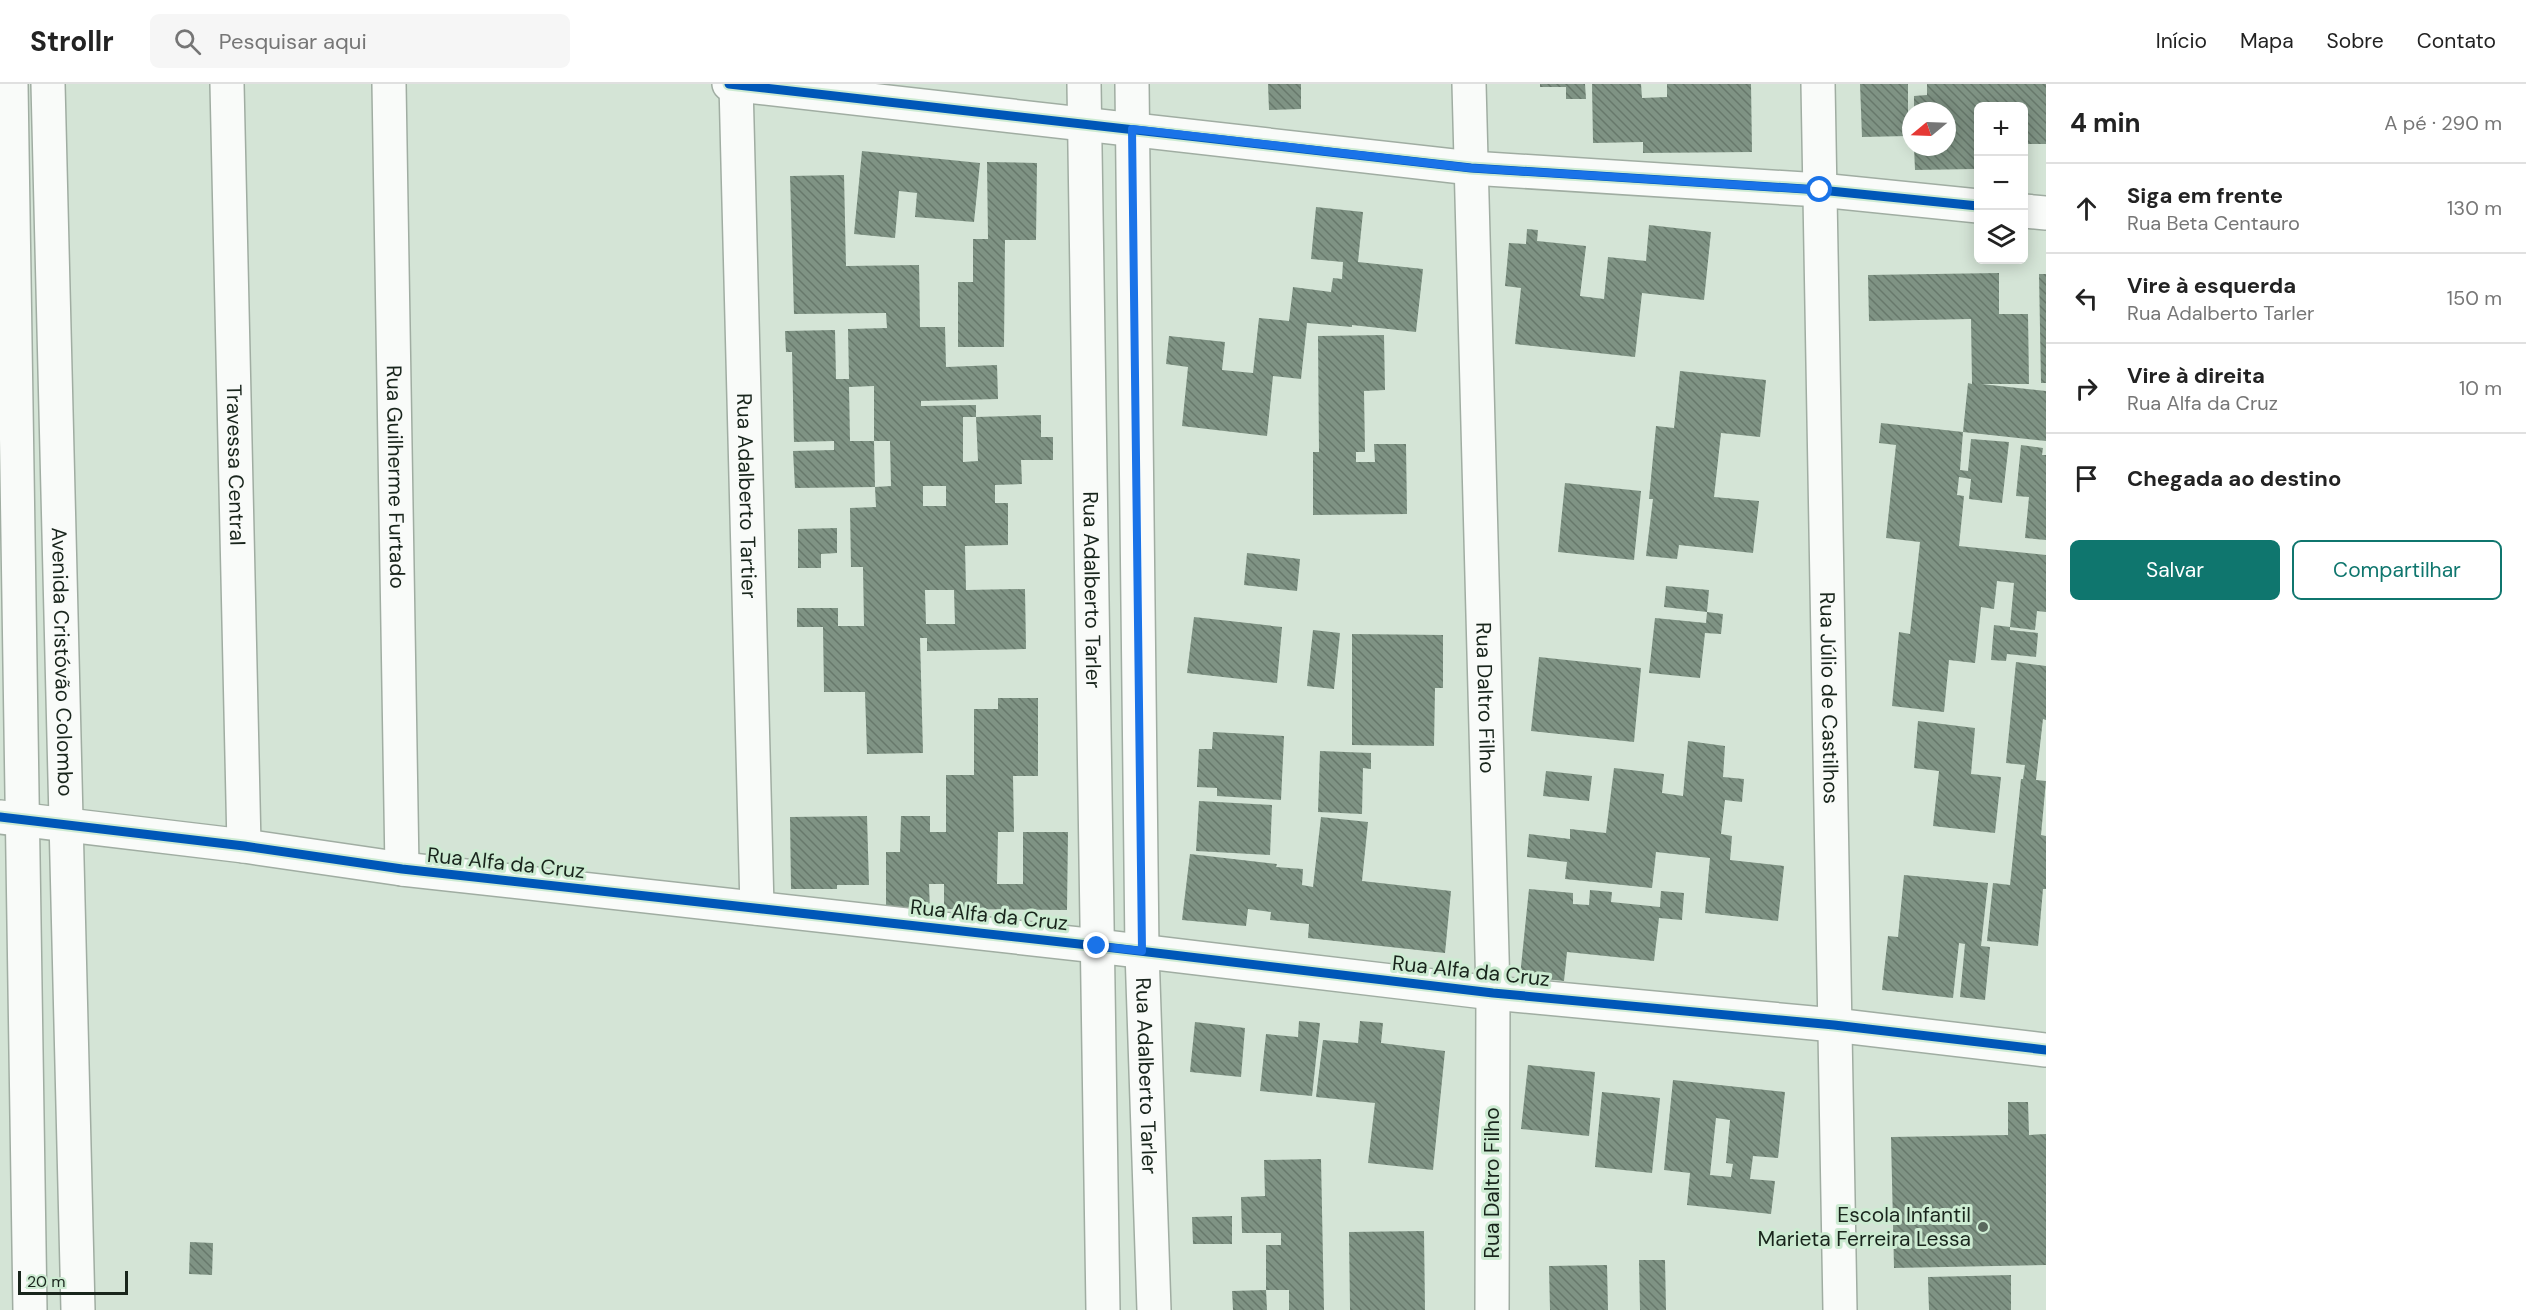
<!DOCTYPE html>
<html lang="pt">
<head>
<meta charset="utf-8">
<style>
	body { margin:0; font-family:"DM Sans",sans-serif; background:#f6f6f6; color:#222 }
	.controls { position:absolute; right:18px; top:18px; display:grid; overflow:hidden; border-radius:9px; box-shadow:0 3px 15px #0003 }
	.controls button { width:54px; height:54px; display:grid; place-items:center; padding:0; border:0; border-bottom:2px solid #e0e0e0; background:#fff; color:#222; font:30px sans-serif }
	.compass { position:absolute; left:1902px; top:18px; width:54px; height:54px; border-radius:50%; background:#fff; box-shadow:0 3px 15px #0003; rotate:251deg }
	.scale { position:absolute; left:18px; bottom:15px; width:110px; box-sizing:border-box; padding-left:6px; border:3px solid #19251c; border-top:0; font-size:16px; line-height:21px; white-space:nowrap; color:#19251c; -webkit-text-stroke:4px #cdebd2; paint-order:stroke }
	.stop { position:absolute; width:18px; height:18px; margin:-14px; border:4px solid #1a73e8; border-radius:50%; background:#fff }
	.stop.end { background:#1a73e8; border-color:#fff; box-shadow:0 2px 6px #0008 }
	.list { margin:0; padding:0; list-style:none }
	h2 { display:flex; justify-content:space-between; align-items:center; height:78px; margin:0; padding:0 24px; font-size:26px }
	h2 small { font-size:20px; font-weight:400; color:#767676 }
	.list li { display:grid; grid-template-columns:39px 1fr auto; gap:18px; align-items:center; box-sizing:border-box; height:90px; padding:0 24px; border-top:2px solid #e0e0e0 }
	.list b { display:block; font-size:22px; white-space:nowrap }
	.list p { margin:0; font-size:20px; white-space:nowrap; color:#767676 }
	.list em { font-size:20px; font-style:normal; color:#767676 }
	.actions { display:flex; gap:12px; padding:18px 24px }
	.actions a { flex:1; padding:14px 0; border:2px solid #0f766e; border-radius:9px; text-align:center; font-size:21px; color:#0f766e }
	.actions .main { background:#0f766e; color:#fff }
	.icon { flex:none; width:33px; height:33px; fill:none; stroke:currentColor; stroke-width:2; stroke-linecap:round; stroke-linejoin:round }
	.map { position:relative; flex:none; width:2046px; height:1226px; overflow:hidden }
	header { display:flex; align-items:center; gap:36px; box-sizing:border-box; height:84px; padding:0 30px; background:#fff; border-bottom:2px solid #e0e0e0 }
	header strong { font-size:28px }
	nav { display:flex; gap:33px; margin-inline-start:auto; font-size:21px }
	.search { width:420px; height:54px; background:#f6f6f6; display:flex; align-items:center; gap:15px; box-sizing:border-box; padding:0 21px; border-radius:9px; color:#767676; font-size:22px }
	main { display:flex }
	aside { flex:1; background:#fff }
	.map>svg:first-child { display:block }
	.building { fill:url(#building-back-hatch); fill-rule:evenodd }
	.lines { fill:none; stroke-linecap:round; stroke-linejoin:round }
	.street-casing { stroke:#a0ada2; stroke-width:36 }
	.secondary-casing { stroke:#a0ada2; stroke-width:36 }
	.street { stroke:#f9fbf9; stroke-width:33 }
	.secondary { stroke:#f9fbf9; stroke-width:33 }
	.cycleway-casing { stroke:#cdebd2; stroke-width:13 }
	.cycleway { stroke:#0057b8; stroke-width:9 }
	.route { stroke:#1a73e8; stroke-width:8 }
	.poi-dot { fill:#5a685d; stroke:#cdebd2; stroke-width:2 }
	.labels { text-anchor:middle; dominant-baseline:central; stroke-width:6; stroke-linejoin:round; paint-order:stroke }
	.street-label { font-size:21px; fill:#19251c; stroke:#cdebd2 }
	.poi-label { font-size:21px; fill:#19251c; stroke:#cdebd2; text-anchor:end }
</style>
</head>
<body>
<header>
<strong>Strollr</strong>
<div class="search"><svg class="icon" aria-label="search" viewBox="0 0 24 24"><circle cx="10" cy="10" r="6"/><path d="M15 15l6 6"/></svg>Pesquisar aqui</div>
<nav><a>Início</a><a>Mapa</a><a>Sobre</a><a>Contato</a></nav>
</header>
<main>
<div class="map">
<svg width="2046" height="1226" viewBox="0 0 2046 1226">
	<defs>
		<pattern id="building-back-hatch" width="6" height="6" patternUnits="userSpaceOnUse" patternTransform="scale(1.5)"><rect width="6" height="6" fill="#7f9384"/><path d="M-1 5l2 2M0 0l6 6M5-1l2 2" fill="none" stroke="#67786b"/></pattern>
	</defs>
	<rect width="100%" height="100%" fill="#d4e4d6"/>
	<g class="building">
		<path d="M1268 0H1301V25L1269 26Z"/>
		<path d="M1540 0H1585L1586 15H1566V3H1540Z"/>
		<path d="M1592 0H1641L1642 14 1667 13V0H1751L1752 68 1643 69V58L1593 59Z"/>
		<path d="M1860 0H1908V52L1862 53Z"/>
		<path d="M1927 0H2046V60H2024V22H1978V46H1974L1975 85 1915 86 1914 63H1947V27H1914V12L1927 11Z"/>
		<path d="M862 67 980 79 974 138 915 133 917 109 899 107 895 154 854 150Z"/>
		<path d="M987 78 1037 79 1036 156H1005L1004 263H958V198H973V155H988Z"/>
		<path d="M844 91 846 182 919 181 920 243H945L946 283 997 281 998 315 921 317V322L976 321V333H963V378L978 377 976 333 1041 331V353H1053V376H1021L1022 400 995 401V419H1008V461L965 462 966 506 1025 505 1026 565 927 567V554H920L923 669 867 670 865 608H824L823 543H797V524H838V542H864L863 483H851L850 424 876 423 875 403 891 402 890 357H874L875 403 795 404 793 367 834 366V357L794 358 792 268H786L785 247 835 246 836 295H849L848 245 887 244 886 229 794 230 790 92ZM874 302V357H850L849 303ZM923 402H946V422H923ZM925 506H954L955 540H926Z"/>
		<path d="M1316 123 1363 128 1358 178 1423 185 1416 248 1352 241V243L1307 239 1301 295 1273 292 1267 352 1182 342 1188 283 1166 280 1169 252 1225 258 1222 286 1253 289 1259 234 1289 237 1293 203 1331 208 1333 194 1342 195 1343 178 1311 175Z"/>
		<path d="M1649 141 1711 148 1704 216 1642 209 1635 273 1515 260 1521 204 1505 202 1509 159 1526 160 1527 145 1538 146 1537 157 1586 162 1580 212 1604 215 1608 173 1646 177Z"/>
		<path d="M1999 189V230H2028L2029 300H1981L2046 307V357L1963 348 1968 299 1972 300 1971 235 1869 237 1868 191Z"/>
		<path d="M2039 190H2046V299H2041Z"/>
		<path d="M1384 251 1385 306 1364 307 1365 368H1356V378H1375L1374 360H1406L1407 430 1313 431V368H1319L1318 252Z"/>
		<path d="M1680 287 1766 296 1760 353 1721 349 1714 413 1759 417 1753 469 1679 461 1677 475 1646 472 1653 415H1649L1656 342 1674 344Z"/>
		<path d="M1881 339 1963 348 1960 386 1968 387 1971 355 2009 358 2002 419 1969 415 1971 395 1959 393 1957 411 1964 412 1959 462 2046 471V528L2037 527 2035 546 2010 543 2014 499 1997 497 1994 525 1981 523 1975 579 1949 576 1944 628 1892 622 1899 548 1910 550 1920 458 1886 454 1896 361 1879 359Z"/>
		<path d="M2021 361 2043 364 2042 371H2046V456L2025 454 2029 413 2016 412Z"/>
		<path d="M1565 399 1641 407 1634 476 1558 468Z"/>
		<path d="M837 444V469L821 470V484H798V445Z"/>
		<path d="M1247 469 1300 475 1297 507 1244 501Z"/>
		<path d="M1666 502 1709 506 1707 528 1664 523Z"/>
		<path d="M1707 528 1723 530 1721 550 1705 549 1700 594 1649 589 1655 534 1706 539Z"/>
		<path d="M1194 533 1282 543 1277 599 1187 589Z"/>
		<path d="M1994 541 2010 543V546L2038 549 2036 573 2007 570 2006 577 1991 576Z"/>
		<path d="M1313 546 1340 549 1334 605 1307 602Z"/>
		<path d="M1352 550 1443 551V604H1435L1434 662 1352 661Z"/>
		<path d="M1539 573 1641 584 1634 658 1531 647Z"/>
		<path d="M2016 578 2046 582V636L2043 635 2036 696 2046 697 2041 751 2046 752V805H2043L2038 862 1987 857 1993 799 2010 801 2021 695H2023L2025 681 2006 679Z"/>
		<path d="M998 614H1038V692H1013L1014 748H998L997 800H1023V748H1068L1067 826 944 825V800H929L930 827H886V768H900L901 732H930V748H946V691H974V625H998Z"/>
		<path d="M1918 637 1975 644 1971 690 2001 693 1995 749 1933 742 1939 687 1914 684Z"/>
		<path d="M1213 648 1284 652 1281 716 1217 712V704L1197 703 1199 665H1212Z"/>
		<path d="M1688 657 1725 662 1723 693 1744 695 1742 718 1725 716 1721 750 1732 752 1730 776 1784 782 1778 837 1705 829 1710 774 1656 768 1652 804 1565 795 1567 778 1527 773 1529 750 1570 755V745L1606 749 1614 684 1664 690 1662 709 1683 712Z"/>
		<path d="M1320 667 1371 669V685L1363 684 1362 730 1318 728Z"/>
		<path d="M1546 687 1592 692 1589 717 1543 712Z"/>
		<path d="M1199 717 1272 721 1270 771 1196 767Z"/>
		<path d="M867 732 869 801H837V805H791L790 733Z"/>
		<path d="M1321 733 1368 738 1362 797 1451 807 1445 869 1308 854 1309 840 1270 836 1271 828 1248 825 1246 842 1182 836 1190 770 1277 780 1276 783 1303 785 1302 801 1313 803Z"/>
		<path d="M1904 791 1988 799 1981 862 1990 863 1985 916 1960 913 1965 860 1959 859 1953 914 1882 906 1888 852 1898 853Z"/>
		<path d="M1529 805 1573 809V820L1589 821 1590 806 1612 808 1611 818 1660 823 1661 807 1684 809 1682 836 1659 834 1654 877 1567 868 1564 897 1520 892Z"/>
		<path d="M1299 937 1320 939 1312 1012 1260 1007 1266 950 1298 953Z"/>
		<path d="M1360 937 1383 939 1381 959 1445 967 1433 1086 1368 1079 1375 1019 1316 1013 1323 956 1358 959Z"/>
		<path d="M1195 938 1245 944 1241 993 1190 988Z"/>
		<path d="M1528 981 1595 988 1589 1052 1521 1045Z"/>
		<path d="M1673 996 1785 1008 1778 1074 1753 1072 1750 1095 1775 1097 1771 1130 1687 1121 1690 1089 1664 1086ZM1716 1034 1730 1036 1726 1079 1733 1080 1731 1093 1710 1091Z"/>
		<path d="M1602 1008 1660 1014 1652 1089 1595 1083Z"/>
		<path d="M2008 1018H2028L2029 1051 2046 1050V1181L1894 1184 1891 1053 2008 1051Z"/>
		<path d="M1321 1075 1324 1226H1289V1206H1266V1161H1281V1149H1242L1241 1113 1265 1112 1264 1076Z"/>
		<path d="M1232 1132V1160H1193L1192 1133Z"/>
		<path d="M1424 1147 1425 1226H1350L1349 1148Z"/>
		<path d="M190 1158 213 1159 212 1191 189 1190Z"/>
		<path d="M1639 1176H1665L1666 1226H1640Z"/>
		<path d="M1607 1181 1608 1226H1550L1549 1182Z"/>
		<path d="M2011 1191V1226H1929L1928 1193Z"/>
		<path d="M1266 1206 1267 1226H1233L1232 1207Z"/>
	</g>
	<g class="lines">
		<defs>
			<g id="street">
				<path id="s1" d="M227 0 244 762"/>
				<path id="s2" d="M389 0 402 785"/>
				<path d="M729 0 1471 84 1820 106"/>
				<path id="s3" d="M736 0 757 824"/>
				<path id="s4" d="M1084 0 1103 1226"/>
				<path id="s5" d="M1132 0 1142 867 1154 1226"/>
				<path id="s6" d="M1469 0 1493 909 1492 1226"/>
				<path d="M0 733 244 762 402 785 1097 862 1493 909 1834 941 2046 966"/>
			</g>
			<g id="secondary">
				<path d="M11 0 30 1226"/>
				<path id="s7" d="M48 0 78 1226"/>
				<path id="s8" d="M1818 0 1840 1226"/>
				<path d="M1820 106 1978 122"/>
				<path d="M2024 127 2046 129"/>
			</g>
		</defs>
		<use href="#street" class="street-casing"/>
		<use href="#secondary" class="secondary-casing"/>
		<use href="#street" class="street"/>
		<use href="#secondary" class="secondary"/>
		<defs>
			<g id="cycleway">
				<path d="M729 0 1471 84 1820 106 1978 122"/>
				<path d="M0 733 244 762 402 785 1097 862 1493 909 1834 941 2046 966"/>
			</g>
		</defs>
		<use href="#cycleway" class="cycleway-casing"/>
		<use href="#cycleway" class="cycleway"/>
	</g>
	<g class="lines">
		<path class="route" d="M1097 862 1142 867 1132 45 1471 84 1820 106"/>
	</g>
	<circle class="poi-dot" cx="1983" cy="1143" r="6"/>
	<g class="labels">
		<g class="street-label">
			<text stroke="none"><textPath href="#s1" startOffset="381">Travessa Central</textPath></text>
			<text stroke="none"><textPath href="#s2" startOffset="393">Rua Guilherme Furtado</textPath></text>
			<text stroke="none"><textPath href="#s3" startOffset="412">Rua Adalberto Tartier</textPath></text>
			<text stroke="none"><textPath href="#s4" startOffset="506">Rua Adalberto Tarler</textPath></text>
			<text stroke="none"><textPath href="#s7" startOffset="578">Avenida Cristóvão Colombo</textPath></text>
			<text stroke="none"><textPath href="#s6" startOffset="614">Rua Daltro Filho</textPath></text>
			<text stroke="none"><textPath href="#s8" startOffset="614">Rua Júlio de Castilhos</textPath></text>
			<text transform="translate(506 779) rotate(6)">Rua Alfa da Cruz</text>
			<text transform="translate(989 831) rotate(6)">Rua Alfa da Cruz</text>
			<text transform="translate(1471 887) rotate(6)">Rua Alfa da Cruz</text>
			<text stroke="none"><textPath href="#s5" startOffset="992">Rua Adalberto Tarler</textPath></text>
			<text transform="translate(1492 1099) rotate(-90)">Rua Daltro Filho</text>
		</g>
		<g class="poi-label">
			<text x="1971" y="1131">Escola Infantil<tspan x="1971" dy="24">Marieta Ferreira Lessa</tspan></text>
		</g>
	</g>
</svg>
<div class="controls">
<button>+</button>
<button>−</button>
<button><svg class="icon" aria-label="layers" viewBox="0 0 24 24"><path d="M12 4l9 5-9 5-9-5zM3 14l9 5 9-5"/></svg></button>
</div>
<svg class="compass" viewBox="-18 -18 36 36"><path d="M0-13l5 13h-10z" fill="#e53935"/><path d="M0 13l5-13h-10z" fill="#767676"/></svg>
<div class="scale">20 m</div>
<div class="stop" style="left:1820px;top:106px"></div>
<div class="stop end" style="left:1097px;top:862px"></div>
</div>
<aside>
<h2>4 min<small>A pé · 290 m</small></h2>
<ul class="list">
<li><svg class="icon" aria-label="ahead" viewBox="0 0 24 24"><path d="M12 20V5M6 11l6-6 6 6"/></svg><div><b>Siga em frente</b><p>Rua Beta Centauro</p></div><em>130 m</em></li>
<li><svg class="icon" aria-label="left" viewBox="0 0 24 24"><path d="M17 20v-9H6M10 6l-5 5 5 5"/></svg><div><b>Vire à esquerda</b><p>Rua Adalberto Tarler</p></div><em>150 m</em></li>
<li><svg class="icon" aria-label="right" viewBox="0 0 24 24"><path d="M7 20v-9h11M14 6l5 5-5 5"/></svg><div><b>Vire à direita</b><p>Rua Alfa da Cruz</p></div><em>10 m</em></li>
<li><svg class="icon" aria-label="arrive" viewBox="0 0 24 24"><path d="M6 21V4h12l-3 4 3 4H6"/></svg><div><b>Chegada ao destino</b></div></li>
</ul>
<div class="actions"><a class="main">Salvar</a><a>Compartilhar</a></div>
</aside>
</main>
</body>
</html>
